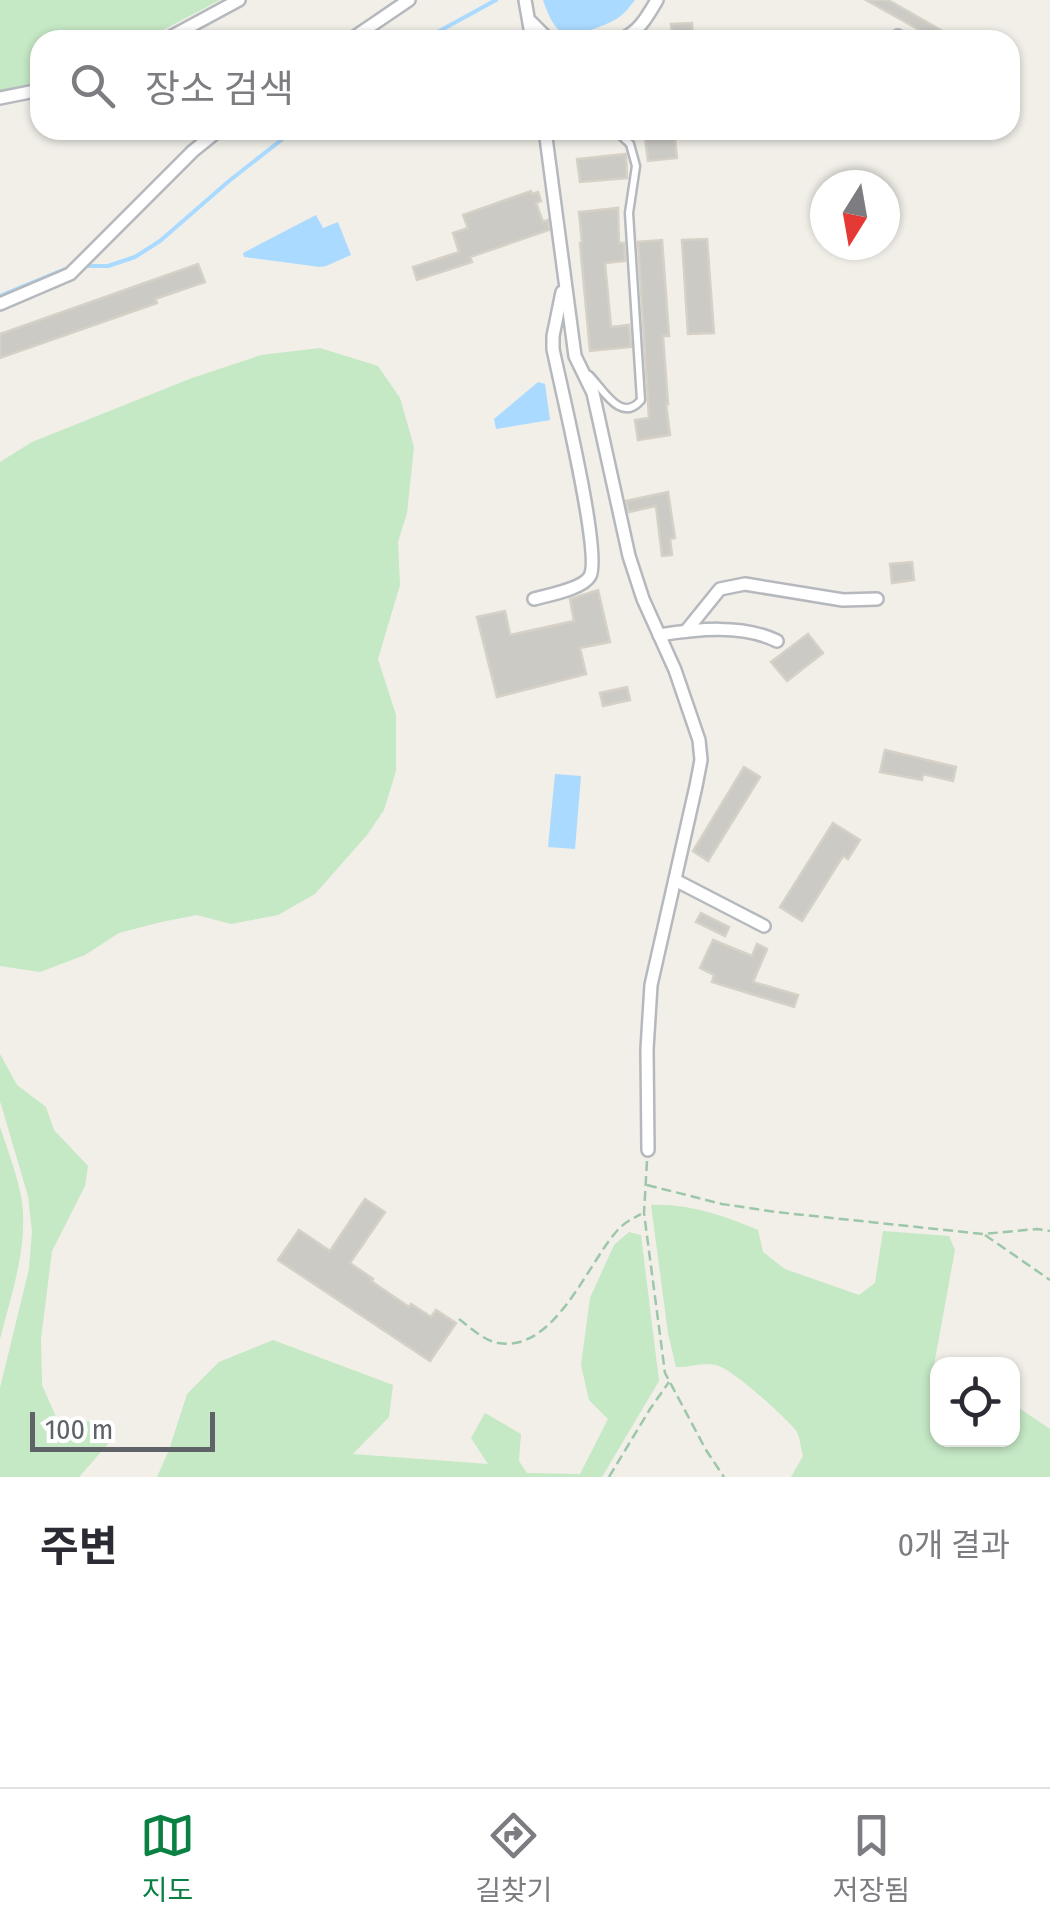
<!DOCTYPE html>
<html lang="ko">
<head>
<meta charset="utf-8">
<style>
	body { margin:0; font-family:"Fira Sans Condensed","Noto Sans KR",sans-serif; background:#f2f2f3; color:#2b2b33 }
	.controls { position:absolute; right:30px; bottom:30px; display:grid; overflow:hidden; border-radius:20px; box-shadow:0 2px 8px #0004 }
	.controls button { width:90px; height:90px; display:grid; place-items:center; padding:0; border:0; border-bottom:2px solid #e1e1e2; background:#fff; color:#2b2b33; font:50px sans-serif }
	.compass { position:absolute; left:810px; top:170px; width:90px; height:90px; border-radius:50%; background:#fff; box-shadow:0 2px 8px #0004; rotate:191deg }
	.scale { position:absolute; left:30px; bottom:25px; width:185px; box-sizing:border-box; padding-left:10px; border:5px solid #5f6368; border-top:0; font-size:28px; line-height:35px; white-space:nowrap; color:#5f6368; -webkit-text-stroke:8px #fff; paint-order:stroke }
	.list { margin:0; padding:0; list-style:none }
	h2 { display:flex; justify-content:space-between; align-items:center; height:130px; margin:0; padding:0 40px; font-size:42px }
	h2 small { font-size:32px; font-weight:400; color:#7c7c81 }
	.icon { flex:none; width:55px; height:55px; fill:none; stroke:currentColor; stroke-width:2; stroke-linecap:round; stroke-linejoin:round }
	.map { position:relative; flex:none; width:1050px; height:1477px; overflow:hidden }
	.search { position:absolute; background:#fff; box-shadow:0 2px 8px #0004; left:30px; right:30px; top:30px; height:110px; display:flex; align-items:center; gap:25px; box-sizing:border-box; padding:0 35px; border-radius:30px; color:#7c7c81; font-size:38px }
	.sheet { height:310px; background:#fff }
	nav { display:flex; justify-content:space-around; align-items:center; box-sizing:border-box; height:140px; border-top:2px solid #e1e1e2; background:#fff; font-size:28px; color:#7c7c81 }
	nav a { display:grid; justify-items:center; gap:5px }
	nav .on { color:#0b8043 }
	.map>svg:first-child { display:block }
	.green { fill:#c5e8c5 }
	.water { fill:#aadaff }
	.lines { fill:none; stroke-linecap:round; stroke-linejoin:round }
	.stream { stroke:#aadaff; stroke-width:4 }
	.building { fill:#cccac5; stroke:#d6d1c6; stroke-width:2.5 }
	.service-casing { stroke:#b5b8bc; stroke-width:11 }
	.minor-casing { stroke:#b5b8bc; stroke-width:16 }
	.path { stroke:#9cc7a9; stroke-width:2.5; stroke-dasharray:10 5; stroke-linecap:butt }
	.service { stroke:#fff; stroke-width:6 }
	.minor { stroke:#fff; stroke-width:11 }
</style>
</head>
<body>
<div class="map">
<svg width="1050" height="1477" viewBox="0 0 1050 1477">
	<rect width="100%" height="100%" fill="#f1efe8"/>
	<g class="green">
		<path d="M0 0H220L144 40H40V82L0 91Z"/>
		<path d="M320 348 378 366 400 398 414 447 407 513 398 542 400 585 378 659 396 715V771L384 810 367 835 315 894 278 915 231 924 197 915 161 922 119 933 85 955 40 972 0 966V462L32 442 192 378 261 355Z"/>
		<path d="M0 1054 17 1085 46 1107 54 1130 88 1166 85 1186 52 1251 41 1339 42 1385 57 1419 94 1422 108 1444 79 1477H0V1388L29 1269 32 1232 28 1196 0 1101Z"/>
		<path d="M0 1127C8 1151 18 1177 22 1202 28 1248 11 1295 0 1339Z"/>
		<path d="M651 1205C687 1203 725 1216 758 1230L763 1252 785 1269 859 1295 875 1283 883 1231 949 1236 955 1250 934 1365 937 1367 938 1440H1012L1013 1404 1050 1429V1477H791L803 1456C801 1449 800 1438 797 1432 789 1420 737 1374 723 1368 707 1359 692 1368 676 1367L668 1333Z"/>
		<path d="M629 1232 641 1235 659 1381 602 1477H157L169 1450 187 1394 219 1362 273 1340 393 1385 389 1417 353 1454 488 1464 471 1438 485 1413 521 1434 519 1461 527 1473 580 1474 608 1419 589 1400 581 1365 590 1298 614 1245Z"/>
	</g>
	<g class="water">
		<path d="M543 0H635C630 6 625 13 618 18 609 24 575 38 565 34 553 29 547 11 543 0Z"/>
		<path d="M316 215 323 228 338 222 351 255 326 266 320 267 244 257 243 253Z"/>
		<path d="M538 382 545 384 550 420 496 429 494 419Z"/>
		<path d="M555 774 581 776 575 849 548 847Z"/>
	</g>
	<g class="lines">
		<g class="stream">
			<path d="M423 40 496 0"/>
			<path d="M84 266H108L135 257 160 241 229 181 294 130"/>
			<path d="M0 296 70 267"/>
		</g>
	</g>
	<g class="building">
		<path d="M866 0H888L946 33 943 40H919L923 32Z"/>
		<path d="M692 23 693 39 673 40 671 24Z"/>
		<path d="M644 130H674L677 158 648 161Z"/>
		<path d="M626 154 627 178 580 182 577 159Z"/>
		<path d="M531 191 532 194 538 192 541 201 536 203 543 222 548 220 549 230 470 257 472 262 417 280 413 267 459 252 453 233 468 228 463 215Z"/>
		<path d="M618 208 619 243H624L625 261 605 263 611 327 629 325 631 347 590 351 580 243 582 242 579 212Z"/>
		<path d="M707 239 714 333 688 334 682 240Z"/>
		<path d="M662 240 669 336H663L668 404H666L670 435 638 440 635 420 649 418 638 242Z"/>
		<path d="M198 264 205 282 155 299 157 303 0 358V334Z"/>
		<path d="M668 492 675 538 670 539 672 555 662 556 656 506 629 512 626 501Z"/>
		<path d="M912 562 914 580 892 583 890 564Z"/>
		<path d="M598 590 610 642 580 648 586 674 497 697 477 617 505 611 510 635 574 621 570 599Z"/>
		<path d="M808 634 823 653 787 681 771 662Z"/>
		<path d="M627 687 630 700 603 706 600 693Z"/>
		<path d="M885 750 956 767 953 781 923 774 922 780 880 772Z"/>
		<path d="M744 767 760 777 708 861 693 851Z"/>
		<path d="M833 823 860 840 848 859 843 856 802 921 780 907Z"/>
		<path d="M701 913 729 927 725 936 696 922Z"/>
		<path d="M713 940 752 956 757 944 767 949 753 982 798 995 794 1007 712 982 714 975 700 968Z"/>
		<path d="M365 1199 385 1212 350 1263 373 1279 371 1281 409 1307 411 1304 431 1317 436 1310 456 1323 430 1361 278 1260 299 1230 330 1251Z"/>
	</g>
	<g class="lines">
		<defs>
			<path id="service" d="M589 375C603 389 621 424 641 400L629 213 636 166 630 144 615 130"/>
			<g id="minor">
				<path d="M525 0 532 40"/>
				<path d="M531 22 549 40"/>
				<path d="M165 40 239 0"/>
				<path d="M350 40 409 0"/>
				<path d="M620 40C639 32 647 17 657 0"/>
				<path d="M897 40 898 36"/>
				<path d="M0 98 40 90"/>
				<path d="M545 130 575 356 593 393 629 556 643 599 675 670 699 740 701 760 696 786 651 985 647 1049 648 1150"/>
				<path d="M0 304 70 274 193 151 219 130"/>
				<path d="M534 599C548 595 583 589 590 576 602 554 560 384 553 349V336L562 292"/>
				<path d="M686 631 720 589 745 584 843 600 877 599"/>
				<path d="M659 635C697 629 742 624 777 641"/>
				<path d="M675 880 764 926"/>
			</g>
		</defs>
		<use href="#service" class="service-casing"/>
		<use href="#minor" class="minor-casing"/>
		<g class="path">
			<path d="M647 1161 644 1213 665 1373 706 1450 724 1477"/>
			<path d="M647 1185 722 1204 776 1212 983 1234 1037 1229 1050 1231"/>
			<path d="M985 1235 1050 1280"/>
			<path d="M459 1319C471 1328 483 1340 498 1343 554 1353 587 1265 616 1232 623 1223 632 1219 641 1214"/>
			<path d="M609 1477 650 1409 669 1382"/>
		</g>
		<use href="#service" class="service"/>
		<use href="#minor" class="minor"/>
	</g>
</svg>
<div class="controls">
<button><svg class="icon" aria-label="locate" viewBox="0 0 24 24"><circle cx="12" cy="12" r="6"/><path d="M12 2v4M12 18v4M2 12h4M18 12h4"/></svg></button>
</div>
<svg class="compass" viewBox="-18 -18 36 36"><path d="M0-13l5 13h-10z" fill="#e53935"/><path d="M0 13l5-13h-10z" fill="#7c7c81"/></svg>
<div class="scale">100 m</div>
<div class="search"><svg class="icon" aria-label="search" viewBox="0 0 24 24"><circle cx="10" cy="10" r="6"/><path d="M15 15l6 6"/></svg>장소 검색</div>
</div>
<section class="sheet">
<h2>주변<small>0개 결과</small></h2>
<ul class="list">
</ul>
</section>
<nav>
<a class="on"><svg class="icon" aria-label="map" viewBox="0 0 24 24"><path d="M3 6l6-2 6 2 6-2v14l-6 2-6-2-6 2zM9 4v14M15 6v14"/></svg>지도</a>
<a><svg class="icon" aria-label="directions" viewBox="0 0 24 24"><path d="M12 3l9 9-9 9-9-9zM9 14v-3h6M13 9l2 2-2 2"/></svg>길찾기</a>
<a><svg class="icon" aria-label="saved" viewBox="0 0 24 24"><path d="M7 4h10v16l-5-4-5 4z"/></svg>저장됨</a>
</nav>
</body>
</html>
